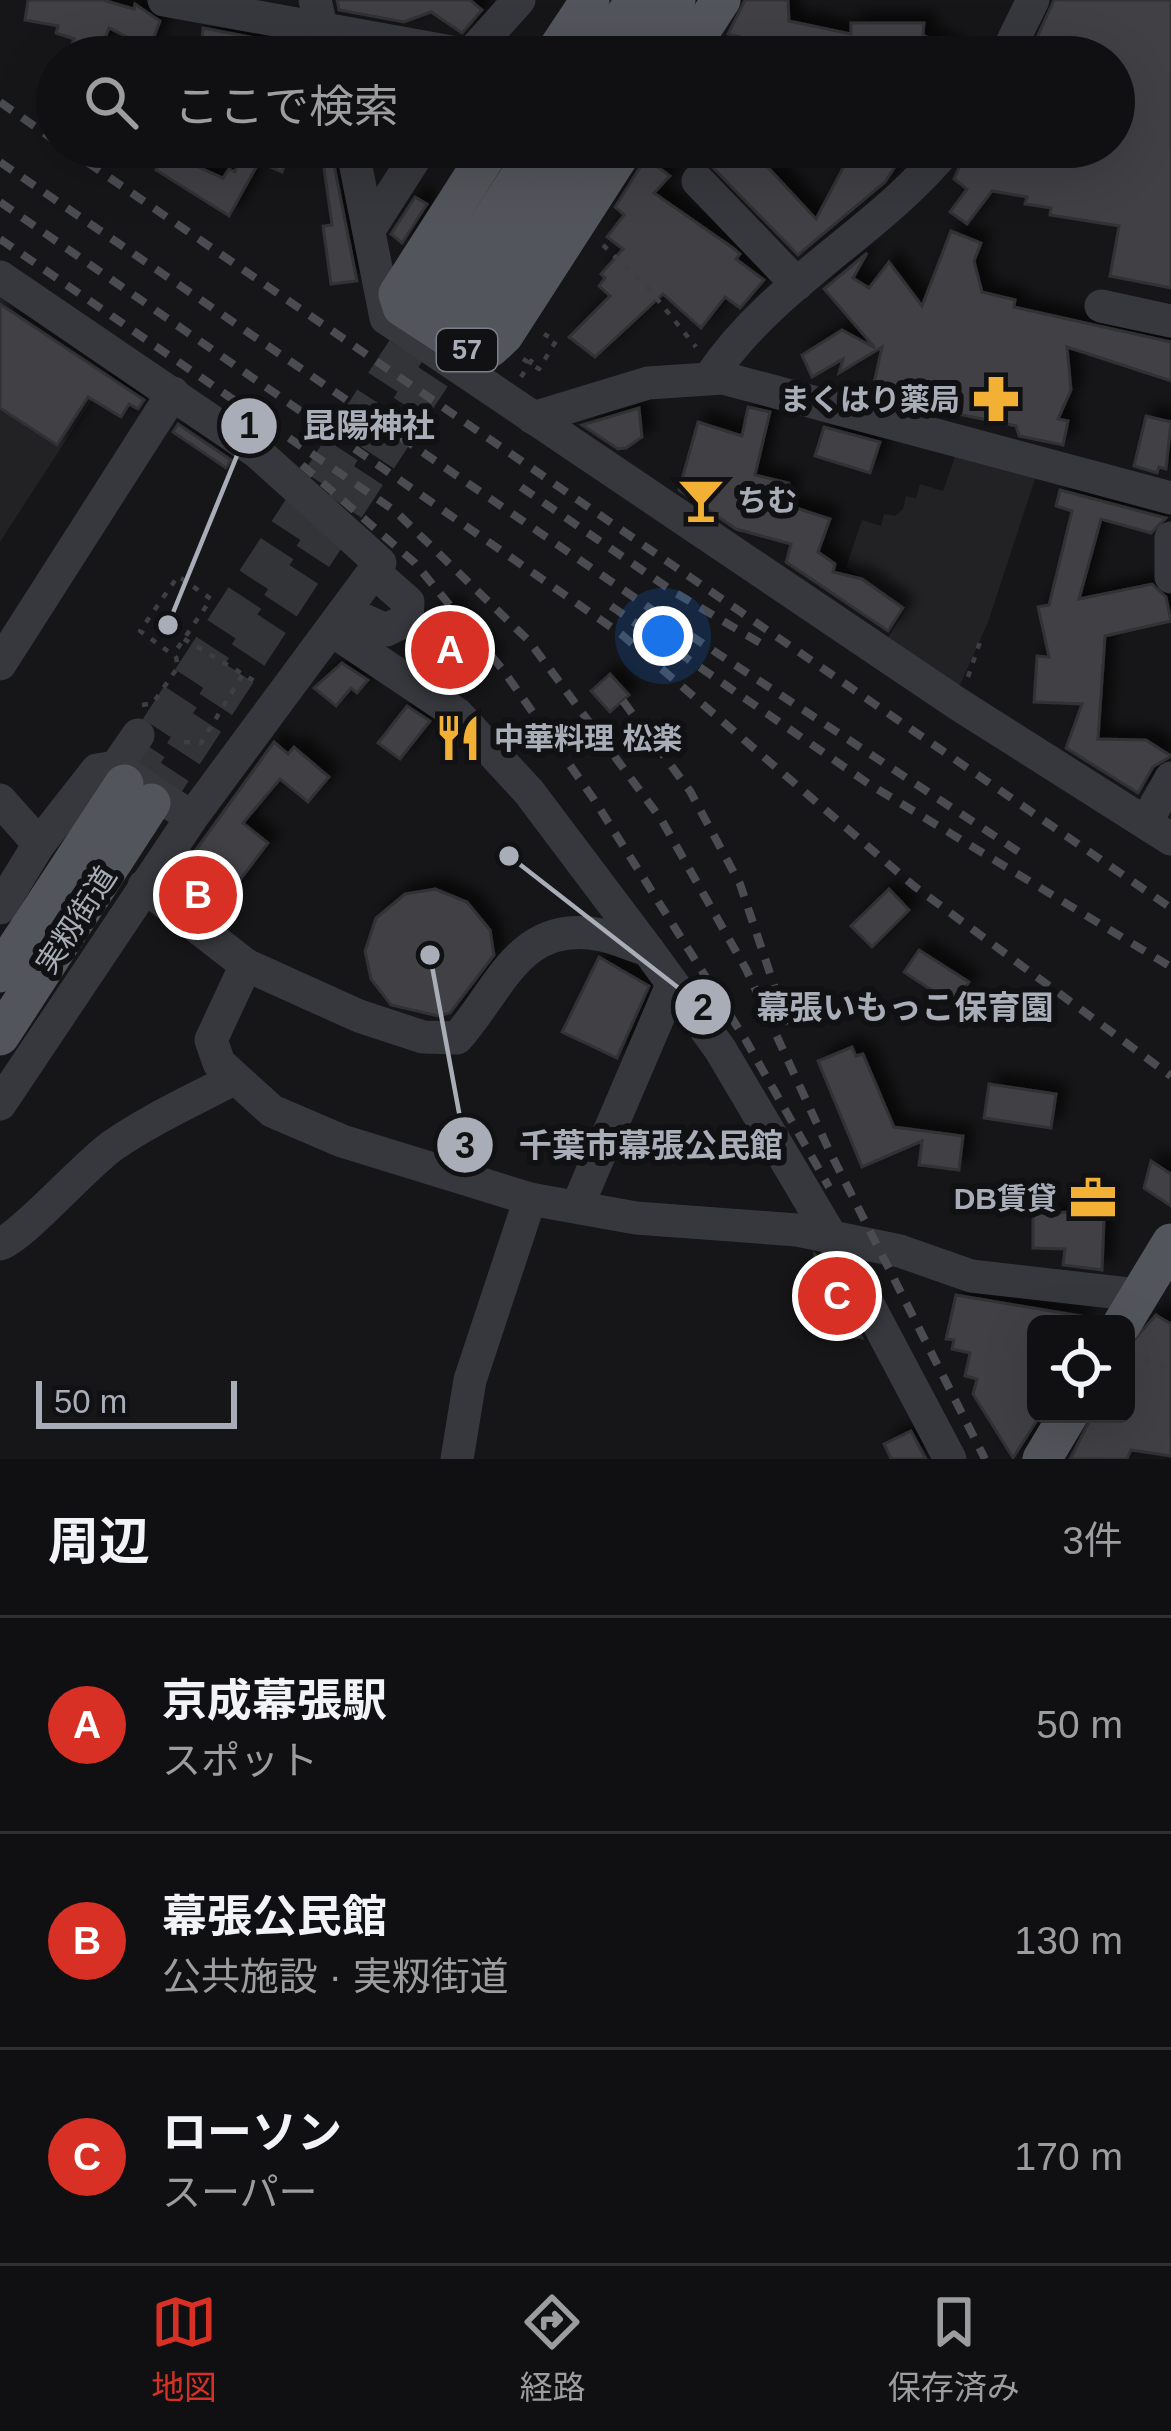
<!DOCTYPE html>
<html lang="ja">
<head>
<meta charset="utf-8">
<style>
	body { margin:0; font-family:Helvetica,"Noto Sans JP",sans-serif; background:#19191b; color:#f1f3f6 }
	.controls { position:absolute; right:36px; bottom:36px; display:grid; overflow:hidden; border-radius:18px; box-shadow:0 12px 48px #0002 }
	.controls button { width:108px; height:108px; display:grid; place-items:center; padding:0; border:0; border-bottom:3px solid #303032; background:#101012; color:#f1f3f6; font:60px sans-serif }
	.scale { position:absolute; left:36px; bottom:30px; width:201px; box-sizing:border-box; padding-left:12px; border:6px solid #a8adb8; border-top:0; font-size:33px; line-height:42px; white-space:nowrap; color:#a8adb8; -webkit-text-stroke:9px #111113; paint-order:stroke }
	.you { position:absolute; left:663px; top:636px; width:42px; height:42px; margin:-30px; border:9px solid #fff; border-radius:50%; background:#1a73e8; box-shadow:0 0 0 18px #1a73e833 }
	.badge { display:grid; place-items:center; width:78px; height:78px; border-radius:50%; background:#d93025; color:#fff; font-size:39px; font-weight:700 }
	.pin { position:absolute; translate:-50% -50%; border:6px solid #fff; box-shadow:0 3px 12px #0006 }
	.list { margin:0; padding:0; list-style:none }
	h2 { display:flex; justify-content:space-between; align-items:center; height:156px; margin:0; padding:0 48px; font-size:51px }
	h2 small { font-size:39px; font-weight:400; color:#9c9d9f }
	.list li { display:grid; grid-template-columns:78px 1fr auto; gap:36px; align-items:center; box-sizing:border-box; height:216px; padding:0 48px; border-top:3px solid #303032 }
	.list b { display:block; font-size:45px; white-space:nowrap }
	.list p { margin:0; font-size:39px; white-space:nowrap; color:#9c9d9f }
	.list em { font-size:39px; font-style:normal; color:#9c9d9f }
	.icon { flex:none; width:66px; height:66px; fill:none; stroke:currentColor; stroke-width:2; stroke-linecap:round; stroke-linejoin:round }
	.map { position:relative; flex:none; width:1171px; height:1459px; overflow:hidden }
	.search { position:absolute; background:#101012; box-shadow:0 12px 48px #0002; left:36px; right:36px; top:36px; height:132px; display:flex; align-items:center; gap:30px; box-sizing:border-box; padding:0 42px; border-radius:66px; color:#9c9d9f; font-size:45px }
	.sheet { height:804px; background:#101012 }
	nav { display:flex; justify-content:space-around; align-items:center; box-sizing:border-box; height:168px; border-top:3px solid #303032; background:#101012; font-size:33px; color:#9c9d9f }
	nav a { display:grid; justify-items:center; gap:6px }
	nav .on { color:#d93025 }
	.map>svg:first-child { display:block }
	.built { fill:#222225 }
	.building { fill:#404145; stroke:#303034; stroke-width:3; filter:url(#shadow) }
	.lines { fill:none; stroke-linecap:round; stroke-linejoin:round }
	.major-tunnel { stroke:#333438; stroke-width:39; stroke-dasharray:39 20; stroke-linecap:butt }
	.path { stroke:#3d3f44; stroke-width:4.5; stroke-dasharray:6 9; stroke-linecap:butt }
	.minor { stroke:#37383d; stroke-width:33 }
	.major { stroke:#53555c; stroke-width:39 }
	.rail { stroke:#4a4c52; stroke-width:8; stroke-dasharray:15 12; stroke-linecap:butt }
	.labels { text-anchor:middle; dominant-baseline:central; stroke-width:12; stroke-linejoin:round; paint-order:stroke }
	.shield { fill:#111113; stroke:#7b7e86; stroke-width:3 }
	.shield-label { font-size:27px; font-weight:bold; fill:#a8adb8 }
	.poi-label { font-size:30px; font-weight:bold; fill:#a8adb8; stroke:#111113; text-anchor:end }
	.street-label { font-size:30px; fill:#a8adb8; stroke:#111113 }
	.leader { fill:none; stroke:#a8adb8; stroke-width:4.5 }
	.callout-dot { fill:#a8adb8; stroke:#111113; stroke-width:4.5 }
	.mark-label { font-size:36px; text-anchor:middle; font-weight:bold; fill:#111 }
	.callout-label { font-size:33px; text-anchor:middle; font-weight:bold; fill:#a8adb8; stroke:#111113; stroke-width:12; stroke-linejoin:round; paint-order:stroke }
</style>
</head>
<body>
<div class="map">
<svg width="1171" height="1459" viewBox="0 0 1171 1459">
	<defs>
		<filter id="shadow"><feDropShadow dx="10" dy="-10" stdDeviation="6" flood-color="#0009"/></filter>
	</defs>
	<rect width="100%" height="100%" fill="#161618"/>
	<g class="built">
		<path d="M0 289 115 364 0 542Z"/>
		<path d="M957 451 1037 473 988 622 957 692 885 643 906 608 846 567 862 520 881 526 884 514 895 516 903 509 906 496 916 498 920 484 943 491Z"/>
	</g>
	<g class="building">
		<path d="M28 0H103L134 9 135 4 160 21 150 48 109 28 98 57H66L74 39 56 33 58 26 25 20Z"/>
		<path d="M337 0H470L482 10 462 33 431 12 404 22 339 10Z"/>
		<path d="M745 0H788L789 21 851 34V23H924L923 35 957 52 772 54 773 46 728 34Z"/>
		<path d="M1054 0H1171V288L1110 276 1119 226 1050 215 1051 208 1025 204 1027 197 992 191 967 224 950 212 967 189 954 179 968 147H1114V57H1028Z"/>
		<path d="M203 28 298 46 306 57H255L201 47Z"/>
		<path d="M224 147H291L282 172 259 162 229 216 156 170 163 151 223 178 229 169 235 172 241 154Z"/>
		<path d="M693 147H749L816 219 854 147H908L885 182 798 255Z"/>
		<path d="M646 158 670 176 654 193 733 248 740 254 736 259 764 280 740 308 725 297 701 328 663 294 595 357 569 337 610 296 599 286 605 278 601 274 623 249 607 237 624 215 615 207Z"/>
		<path d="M333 160 357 281 331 284 323 226 332 225 323 161Z"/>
		<path d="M415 197 427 204 402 243 391 234Z"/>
		<path d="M951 231 981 243 974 261 982 292 1015 300 1014 307 1171 342V381L1067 347 1071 390 1058 419 1068 421 1063 445 1019 436 1016 426 871 396 882 347 839 373 843 359 812 377 802 355 842 330 875 348 824 289 867 253 853 278 869 288 889 262 922 306Z"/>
		<path d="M0 304 144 400 138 409 129 404 121 417 88 397 57 445 0 408Z"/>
		<path d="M748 407 770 412 755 475 789 483 784 504 830 519 818 552 835 564 833 572 862 579 903 608 888 631 786 562 791 544 736 529 679 490 698 422 742 436Z"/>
		<path d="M639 408 642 437 626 448 618 449 582 425Z"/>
		<path d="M1146 416 1171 422 1166 469 1159 467 1157 473 1134 466Z"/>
		<path d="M178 424 231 460 226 468 173 432Z"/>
		<path d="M824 427 880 442 870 473 815 456Z"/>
		<path d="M1060 490 1166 518 1151 533 1101 519 1079 599 1152 584 1166 597 1171 621 1105 636 1098 739 1146 740 1171 756 1153 767 1138 793 1066 748 1082 704 1034 702 1037 656 1049 657 1038 607 1049 605 1072 511 1056 506Z"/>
		<path d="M448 605 490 661 471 680 454 660 438 672 413 640Z"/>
		<path d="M342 663 368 680 357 693 351 688 336 706 314 688Z"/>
		<path d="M610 674 629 695 610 712 591 691Z"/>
		<path d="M407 706 430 721 400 759 378 743Z"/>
		<path d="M274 742 288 754 294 747 329 777 308 802 280 779 243 823 268 843 214 914 179 886 197 863 190 858Z"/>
		<path d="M435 889 467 902 490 930 494 955 450 1013 438 1016 391 1005 371 979 365 951 376 918 405 894Z"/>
		<path d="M889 889 909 910 872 947 851 926Z"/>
		<path d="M919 950 969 982 954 1005 904 972Z"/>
		<path d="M599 957 649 986 617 1058 562 1032Z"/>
		<path d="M852 1047 856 1056 863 1054 894 1127 963 1136 959 1170 919 1165 922 1141 862 1167 818 1061Z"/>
		<path d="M989 1084 1056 1094 1051 1128 984 1118Z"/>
		<path d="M1151 1161 1171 1174V1206L1144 1188Z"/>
		<path d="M1080 1191 1105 1195 1102 1270 1063 1265 1065 1249 1033 1248V1213L1076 1212Z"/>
		<path d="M815 1255 824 1265 862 1338 820 1330Z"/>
		<path d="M956 1295 1081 1316 1080 1324H1036V1414H1041L1013 1458 973 1394 977 1379 965 1376 970 1353 952 1349 954 1340 946 1339Z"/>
		<path d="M1156 1315 1171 1324V1456L1131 1450 1127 1459H1070L1093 1414H1126V1349Z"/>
		<path d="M911 1431 926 1459H891L884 1444Z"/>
	</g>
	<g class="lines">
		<g class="major-tunnel">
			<path d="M127 779 435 306"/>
			<path d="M151 803 464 326"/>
		</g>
		<g class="path">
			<path d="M603 245 649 289 696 347"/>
			<path d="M523 359 539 369 556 341 544 334"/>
			<path d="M521 377 537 352"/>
			<path d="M184 639 256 682"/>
			<path d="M968 677 981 639"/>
			<path d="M142 705 153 703 178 667 175 652 211 599 178 576 140 631 176 657"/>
			<path d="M184 742 201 743 243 674"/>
			<path d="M1131 1355 1171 1368"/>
		</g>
		<g class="minor">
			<path d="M164 0 468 55"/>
			<path d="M315 0 328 57"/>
			<path d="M468 57 519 0"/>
			<path d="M1005 57 1033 0"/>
			<path d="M352 147 386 318 958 704 1171 839"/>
			<path d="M698 181 797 284"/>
			<path d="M370 228 422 147"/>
			<path d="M0 277 257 452 380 563 192 817 0 1104"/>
			<path d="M1101 306 1171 321"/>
			<path d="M710 377C772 284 879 232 948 147"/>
			<path d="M533 418 648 383 723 378 1171 498"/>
			<path d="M1171 538V577"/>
			<path d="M346 612 386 630 407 620 408 602 374 572"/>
			<path d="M333 631 457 714 529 792 648 950 720 1049 842 1255 950 1459"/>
			<path d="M0 664 173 393"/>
			<path d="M116 767 138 735"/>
			<path d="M0 800 39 844"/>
			<path d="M1146 822 1171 778"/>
			<path d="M144 886 246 965 359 1016 423 1037 457 1038C501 989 519 918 602 935 618 938 632 946 648 950"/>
			<path d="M0 908 39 844 97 770 116 767 182 811"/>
			<path d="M246 965 211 1040 219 1063 272 1111 342 1141 530 1199 636 1218 797 1230 900 1251 971 1276 1138 1295"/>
			<path d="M577 1207 672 985"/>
			<path d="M0 1244C23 1236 82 1168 112 1146 149 1120 194 1100 235 1078"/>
			<path d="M457 1459 470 1380 530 1199"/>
		</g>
		<g class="major">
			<path d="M552 57 590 0"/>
			<path d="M598 57 635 0"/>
			<path d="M639 57 676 0"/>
			<path d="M684 57 721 0"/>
			<path d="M492 147 398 294 402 307 471 352 490 348 504 335 625 147"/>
			<path d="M435 306 539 147"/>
			<path d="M464 326 580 147"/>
			<path d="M0 973 124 784"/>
			<path d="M0 1036 151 803"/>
			<path d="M1122 1324 1171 1243"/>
			<path d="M1042 1459 1069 1414"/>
		</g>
		<g class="rail">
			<path d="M0 102 57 142"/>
			<path d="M65 147 1171 908"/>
			<path d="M0 162 670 622 1019 852"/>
			<path d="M0 202 621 634 914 886 1171 1076"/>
			<path d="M0 239 395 511 529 641 661 819 746 969 829 1150 985 1459"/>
			<path d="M302 465 415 563 503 670 593 798 745 1039 829 1187"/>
			<path d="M521 487 674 592 767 647"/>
			<path d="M611 606 869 784 1171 967"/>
			<path d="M623 701 690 791 740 884 789 1030"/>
		</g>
	</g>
	<defs>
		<symbol id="pharmacy-bare" viewBox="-9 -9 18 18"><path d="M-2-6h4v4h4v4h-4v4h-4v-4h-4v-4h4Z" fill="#f2b134" stroke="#111113" stroke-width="2.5" paint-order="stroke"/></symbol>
		<symbol id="bar-bare" viewBox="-9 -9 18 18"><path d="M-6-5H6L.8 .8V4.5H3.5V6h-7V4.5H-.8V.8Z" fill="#f2b134" stroke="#111113" stroke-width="2.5" paint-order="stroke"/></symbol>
		<symbol id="restaurant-bare" viewBox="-9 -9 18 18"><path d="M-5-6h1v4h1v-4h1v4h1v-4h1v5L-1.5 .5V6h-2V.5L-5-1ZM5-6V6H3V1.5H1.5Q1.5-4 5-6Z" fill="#f2b134" stroke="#111113" stroke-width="2.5" paint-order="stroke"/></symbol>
		<symbol id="office-bare" viewBox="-9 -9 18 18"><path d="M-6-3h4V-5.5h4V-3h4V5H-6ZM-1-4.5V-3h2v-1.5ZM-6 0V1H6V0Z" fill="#f2b134" stroke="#111113" stroke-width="2.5" paint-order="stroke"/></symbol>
	</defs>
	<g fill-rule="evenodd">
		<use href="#pharmacy-bare" x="963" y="366" width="66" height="66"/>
		<use href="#bar-bare" x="668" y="467" width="66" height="66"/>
		<use href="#restaurant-bare" x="425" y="705" width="66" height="66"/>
		<use href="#office-bare" x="1060" y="1165" width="66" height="66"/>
	</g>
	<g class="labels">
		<rect class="shield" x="437" y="329" width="60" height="42" rx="9"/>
		<g class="shield-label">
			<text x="467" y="350">57</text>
		</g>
		<g class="poi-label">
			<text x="960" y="399">まくはり薬局</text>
			<text x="737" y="500" text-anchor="start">ちむ</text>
			<text x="494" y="738" text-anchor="start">中華料理 松楽</text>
			<text x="1057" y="1198">DB賃貸</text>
		</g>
		<g class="street-label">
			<text transform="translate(76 920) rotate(-57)">実籾街道</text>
		</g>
	</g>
	<path class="leader" d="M168 625L249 426M509 856L703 1007M430 955L465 1145"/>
	<g class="callout-dot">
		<circle cx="168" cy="625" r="12"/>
		<circle cx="509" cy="856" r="12"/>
		<circle cx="430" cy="955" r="12"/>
		<circle cx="249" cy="426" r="30"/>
		<circle cx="703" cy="1007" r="30"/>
		<circle cx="465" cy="1145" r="30"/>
	</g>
	<g class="mark-label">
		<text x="249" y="438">1</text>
		<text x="703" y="1020">2</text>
		<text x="465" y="1158">3</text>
	</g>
	<g class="callout-label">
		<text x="369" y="437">昆陽神社</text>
		<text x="905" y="1019">幕張いもっこ保育園</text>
		<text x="651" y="1157">千葉市幕張公民館</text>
	</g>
</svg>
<div class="controls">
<button><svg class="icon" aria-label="locate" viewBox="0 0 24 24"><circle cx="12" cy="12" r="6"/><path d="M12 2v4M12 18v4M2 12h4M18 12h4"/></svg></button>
</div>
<div class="scale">50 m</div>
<div class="you"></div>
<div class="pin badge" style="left:450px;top:650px">A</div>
<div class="pin badge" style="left:198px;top:895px">B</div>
<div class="pin badge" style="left:837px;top:1296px">C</div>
<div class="search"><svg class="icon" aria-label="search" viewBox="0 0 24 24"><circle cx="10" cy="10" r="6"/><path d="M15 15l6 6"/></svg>ここで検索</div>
</div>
<section class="sheet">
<h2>周辺<small>3件</small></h2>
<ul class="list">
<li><span class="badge">A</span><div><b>京成幕張駅</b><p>スポット</p></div><em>50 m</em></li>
<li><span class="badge">B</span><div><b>幕張公民館</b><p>公共施設 · 実籾街道</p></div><em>130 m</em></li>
<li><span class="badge">C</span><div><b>ローソン</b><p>スーパー</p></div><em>170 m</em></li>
</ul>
</section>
<nav>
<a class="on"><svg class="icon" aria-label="map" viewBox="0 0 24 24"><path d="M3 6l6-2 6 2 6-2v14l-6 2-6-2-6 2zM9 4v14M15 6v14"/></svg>地図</a>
<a><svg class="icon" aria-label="directions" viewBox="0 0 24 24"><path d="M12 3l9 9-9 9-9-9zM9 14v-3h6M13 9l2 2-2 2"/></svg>経路</a>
<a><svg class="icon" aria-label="saved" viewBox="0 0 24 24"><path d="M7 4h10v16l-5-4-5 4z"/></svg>保存済み</a>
</nav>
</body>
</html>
